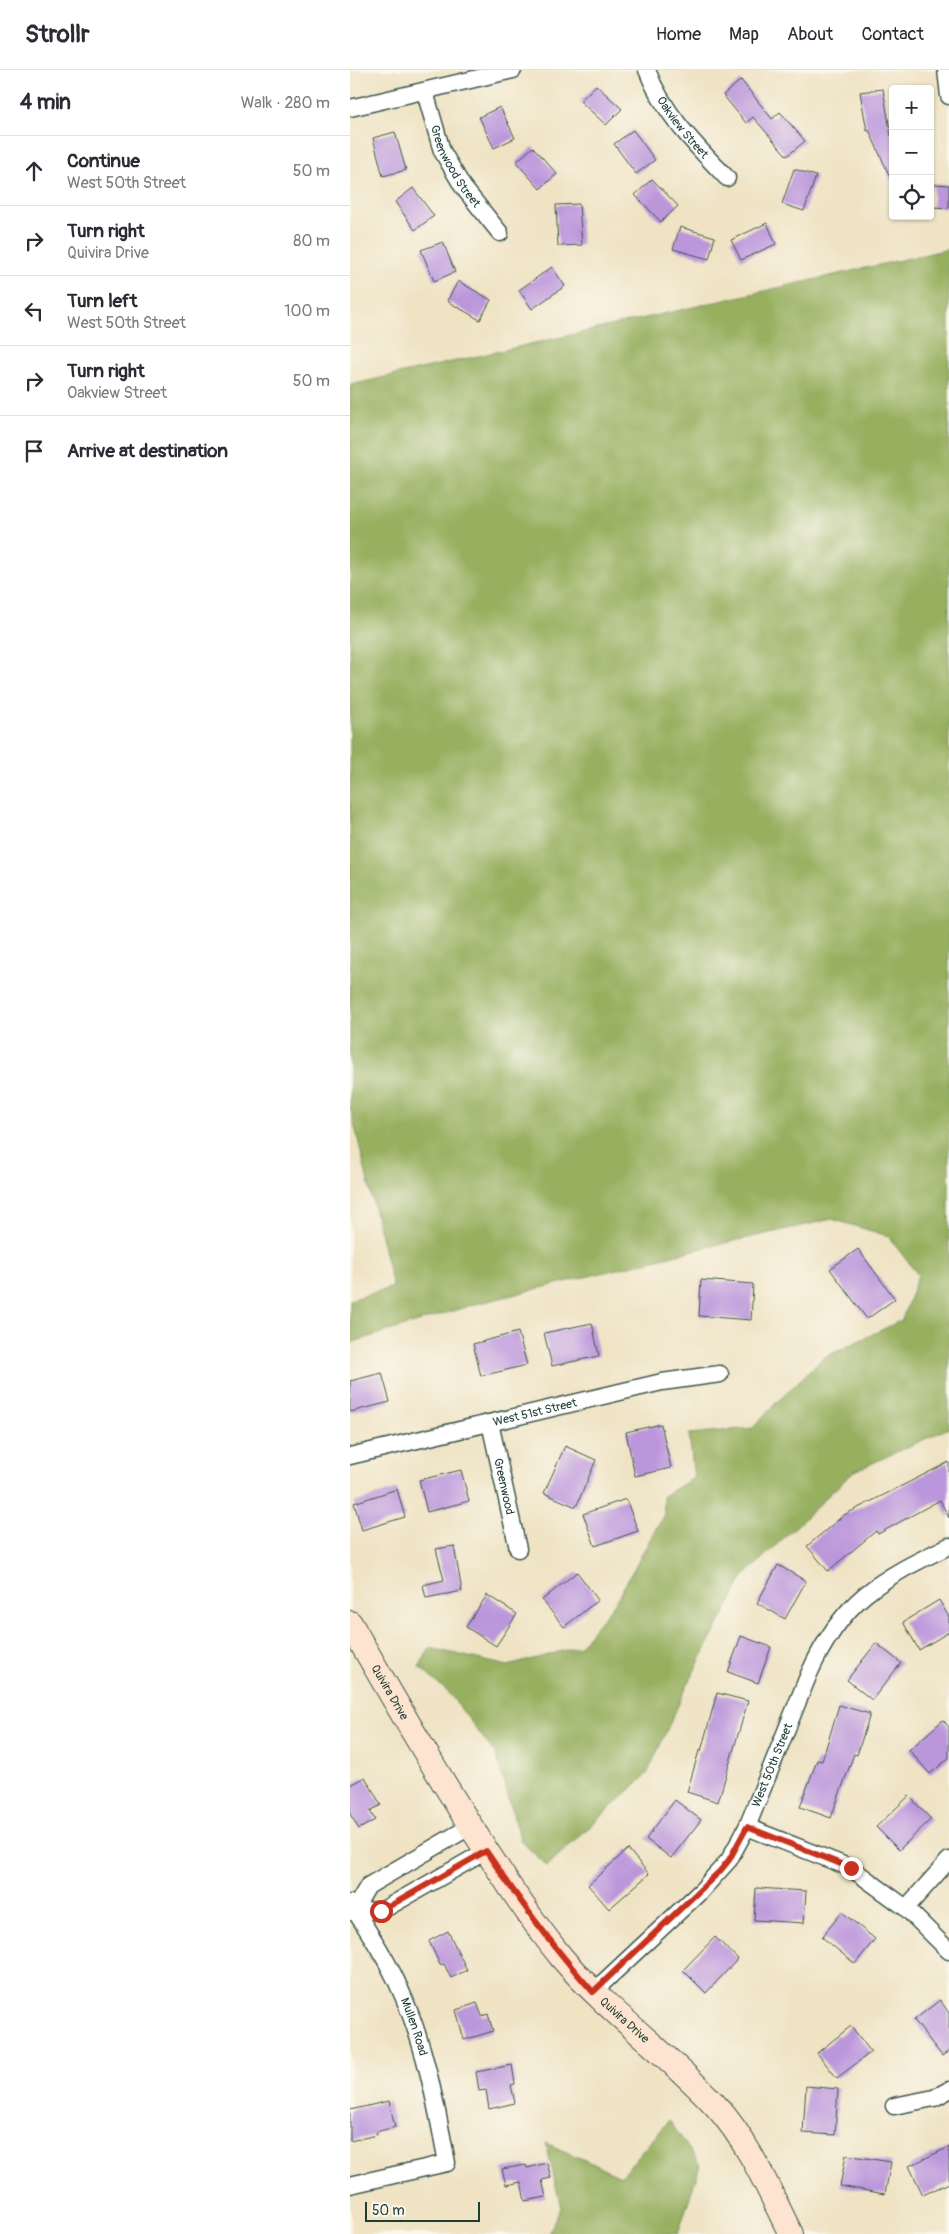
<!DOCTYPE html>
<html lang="en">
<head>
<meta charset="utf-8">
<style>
	body { margin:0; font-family:Pangolin,sans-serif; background:#f7f7f7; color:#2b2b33 }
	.controls { position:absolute; right:15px; top:15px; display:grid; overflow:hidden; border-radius:5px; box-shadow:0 1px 4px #0004 }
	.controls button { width:45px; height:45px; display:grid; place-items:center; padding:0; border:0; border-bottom:1px solid #e1e1e2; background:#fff; color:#2b2b33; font:25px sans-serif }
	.scale { position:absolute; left:15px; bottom:12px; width:115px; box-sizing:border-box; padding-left:5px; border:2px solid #1f3d34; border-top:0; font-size:14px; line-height:18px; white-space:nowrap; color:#1f3d34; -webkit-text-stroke:4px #fbf7ec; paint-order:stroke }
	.stop { position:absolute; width:15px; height:15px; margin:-11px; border:4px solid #c8321e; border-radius:50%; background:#fff }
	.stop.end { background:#c8321e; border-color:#fff; box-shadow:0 1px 5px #0008 }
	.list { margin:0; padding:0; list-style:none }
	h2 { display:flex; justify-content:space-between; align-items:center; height:65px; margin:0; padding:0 20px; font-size:21px }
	h2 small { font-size:16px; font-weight:400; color:#7c7c81 }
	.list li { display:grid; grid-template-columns:32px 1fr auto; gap:15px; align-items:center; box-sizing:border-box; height:70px; padding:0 20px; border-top:1px solid #e1e1e2 }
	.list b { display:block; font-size:19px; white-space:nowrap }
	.list p { margin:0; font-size:16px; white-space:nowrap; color:#7c7c81 }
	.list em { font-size:16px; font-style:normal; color:#7c7c81 }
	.icon { flex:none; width:28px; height:28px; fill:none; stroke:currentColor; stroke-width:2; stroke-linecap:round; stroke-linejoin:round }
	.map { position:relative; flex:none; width:599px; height:2164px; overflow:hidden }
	header { display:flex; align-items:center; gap:30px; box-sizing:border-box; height:70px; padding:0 25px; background:#fff; border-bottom:1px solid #e1e1e2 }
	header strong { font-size:24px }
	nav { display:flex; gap:28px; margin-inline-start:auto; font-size:18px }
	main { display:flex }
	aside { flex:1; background:#fff }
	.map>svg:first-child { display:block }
	.forest { fill:#97b061; stroke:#5b764a }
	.building { fill:#bb96db }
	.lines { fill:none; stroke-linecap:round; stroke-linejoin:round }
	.minor-casing { stroke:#3e564a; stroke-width:19 }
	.secondary-casing { stroke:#3e564a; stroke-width:26 }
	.minor { stroke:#fff; stroke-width:16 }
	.secondary { stroke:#fde4d1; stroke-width:24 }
	.route { stroke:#c8321e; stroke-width:6 }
	.labels { text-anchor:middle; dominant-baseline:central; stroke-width:4.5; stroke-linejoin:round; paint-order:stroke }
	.street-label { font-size:12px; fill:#1f3d34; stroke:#fbf7ec }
</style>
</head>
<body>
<header>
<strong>Strollr</strong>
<nav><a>Home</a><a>Map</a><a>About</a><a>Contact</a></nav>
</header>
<main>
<aside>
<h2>4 min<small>Walk · 280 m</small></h2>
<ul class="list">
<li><svg class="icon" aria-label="ahead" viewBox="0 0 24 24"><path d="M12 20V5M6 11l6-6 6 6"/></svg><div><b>Continue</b><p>West 50th Street</p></div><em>50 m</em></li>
<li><svg class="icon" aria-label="right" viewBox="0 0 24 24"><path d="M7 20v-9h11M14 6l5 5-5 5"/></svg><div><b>Turn right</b><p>Quivira Drive</p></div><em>80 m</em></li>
<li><svg class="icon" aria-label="left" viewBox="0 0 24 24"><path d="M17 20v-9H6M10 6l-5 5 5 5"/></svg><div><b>Turn left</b><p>West 50th Street</p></div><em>100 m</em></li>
<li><svg class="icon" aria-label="right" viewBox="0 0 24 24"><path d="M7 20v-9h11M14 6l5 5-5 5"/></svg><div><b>Turn right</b><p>Oakview Street</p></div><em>50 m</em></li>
<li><svg class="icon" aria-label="arrive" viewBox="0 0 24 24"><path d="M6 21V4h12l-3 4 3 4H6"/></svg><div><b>Arrive at destination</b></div></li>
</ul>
</aside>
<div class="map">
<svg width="599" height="2164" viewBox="0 0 599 2164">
	<rect width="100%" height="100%" fill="#fbf7ec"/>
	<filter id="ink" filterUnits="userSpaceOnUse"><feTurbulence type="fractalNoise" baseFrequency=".02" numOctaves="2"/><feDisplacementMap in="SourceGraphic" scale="10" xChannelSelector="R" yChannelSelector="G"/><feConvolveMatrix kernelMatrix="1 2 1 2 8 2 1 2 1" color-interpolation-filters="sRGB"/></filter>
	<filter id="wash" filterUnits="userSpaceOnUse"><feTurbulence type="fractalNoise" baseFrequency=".0096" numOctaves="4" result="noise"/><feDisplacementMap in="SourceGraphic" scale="20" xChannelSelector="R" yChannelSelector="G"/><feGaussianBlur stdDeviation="1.12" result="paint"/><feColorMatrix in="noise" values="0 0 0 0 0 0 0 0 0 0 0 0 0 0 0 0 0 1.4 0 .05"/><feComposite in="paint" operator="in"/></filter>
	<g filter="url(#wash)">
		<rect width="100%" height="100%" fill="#efe3c4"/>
		<g class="forest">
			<path d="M599 179V1358L503 1402 394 1506 340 1609 297 1704 197 1796 171 1771 146 1685 99 1623 69 1597 80 1578 158 1596 230 1576 265 1533 314 1444 313 1426 344 1408 339 1364 403 1358 425 1334 473 1288 552 1250 568 1205 538 1166 482 1149 344 1180 122 1235 0 1273V1230L43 1217 0 1036V315Z"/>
			<path d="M319 2050 350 2095 328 2164H198L211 2138 196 2073 271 2106Z"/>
		</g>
		<g id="blocks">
			<g class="building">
				<path d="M391 10 422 49 430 42 455 71 437 86 403 47 396 53 373 25Z"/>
				<path d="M246 15 272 39 256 55 230 31Z"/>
				<path d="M533 19 541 66 543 65V114L519 60 517 61 510 22Z"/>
				<path d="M150 37 165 68 144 78 129 47Z"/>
				<path d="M283 60 305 90 286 104 264 74Z"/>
				<path d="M45 62 56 100 33 106 23 68Z"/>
				<path d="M183 77 207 104 190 119 166 92Z"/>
				<path d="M444 99 466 106 454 141 432 134Z"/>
				<path d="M302 109 328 136 311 152 285 125Z"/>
				<path d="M584 114 599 115V138L582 137Z"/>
				<path d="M63 118 84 146 65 160 45 132Z"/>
				<path d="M229 134 232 175 208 176 206 135Z"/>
				<path d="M417 153 426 174 391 190 381 170Z"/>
				<path d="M330 157 365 167 359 189 323 179Z"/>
				<path d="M93 172 105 202 84 211 71 180Z"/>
				<path d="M202 197 215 216 182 239 169 220Z"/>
				<path d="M108 211 141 230 130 250 97 231Z"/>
				<path d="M508 1179 545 1229 517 1249 480 1199Z"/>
				<path d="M351 1210 403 1214 401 1250 349 1246Z"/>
				<path d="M242 1253 249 1286 202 1296 194 1263Z"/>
				<path d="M168 1262 177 1295 131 1306 123 1274Z"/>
				<path d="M32 1303 40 1332 0 1342V1311Z"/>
				<path d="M311 1354 321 1398 285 1406 276 1362Z"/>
				<path d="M215 1376 246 1390 226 1437 194 1423Z"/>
				<path d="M599 1392V1448L590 1430 528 1464 526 1461 478 1501 457 1476 494 1445Z"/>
				<path d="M111 1400 119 1431 77 1442 69 1410Z"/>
				<path d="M47 1419 55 1447 12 1460 4 1433Z"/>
				<path d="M276 1429 288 1461 245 1476 233 1444Z"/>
				<path d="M104 1476 112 1521 76 1528 73 1515 94 1510 86 1479Z"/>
				<path d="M428 1495 456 1511 435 1549 407 1533Z"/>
				<path d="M227 1502 248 1530 214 1557 192 1530Z"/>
				<path d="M137 1525 167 1544 146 1576 116 1557Z"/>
				<path d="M589 1530 599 1547V1562L569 1580 553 1552Z"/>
				<path d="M391 1566 421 1577 408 1613 378 1602Z"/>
				<path d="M526 1573 551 1593 522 1630 497 1610Z"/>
				<path d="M367 1623 398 1631 368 1732 337 1722 349 1681H351Z"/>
				<path d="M489 1635 520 1644 507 1685 504 1684 481 1748 450 1737 467 1690 472 1691Z"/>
				<path d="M593 1650 599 1657V1688L580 1704 559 1680Z"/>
				<path d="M15 1707 31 1735 20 1741 25 1750 9 1759 0 1744V1715Z"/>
				<path d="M559 1726 581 1749 549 1780 526 1757Z"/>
				<path d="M325 1730 351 1750 321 1788 296 1769Z"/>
				<path d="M278 1779 299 1804 259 1839 238 1815Z"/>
				<path d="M406 1818 456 1821 454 1853 404 1850Z"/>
				<path d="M492 1842 525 1869 505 1894 472 1867Z"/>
				<path d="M98 1861 117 1900 101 1908 94 1894 90 1895 79 1871Z"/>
				<path d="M365 1867 388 1889 356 1923 333 1900Z"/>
				<path d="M590 1930 599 1943V1981L592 1986 564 1950Z"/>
				<path d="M127 1933 132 1946 138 1944 143 1961 114 1970 106 1940Z"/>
				<path d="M501 1956 521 1982 487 2008 467 1983Z"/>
				<path d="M162 1995 165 2014 161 2015 165 2033 139 2039 136 2020 129 2021 126 2002Z"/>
				<path d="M456 2016 488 2019 485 2065 453 2063Z"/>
				<path d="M39 2031 45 2057 26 2062 27 2065 0 2071V2040Z"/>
				<path d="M599 2077V2113L573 2125 559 2096Z"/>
				<path d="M496 2085 541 2092 535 2124 490 2116Z"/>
				<path d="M197 2093 201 2108 192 2110 196 2127 175 2131 171 2112 156 2115 152 2099 176 2095 177 2098Z"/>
			</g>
		</g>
	</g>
	<g filter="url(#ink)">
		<use href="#blocks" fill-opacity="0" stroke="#3e564a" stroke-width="1"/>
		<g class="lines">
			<defs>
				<g id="minor">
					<path id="s1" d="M297 0C313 43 346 76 377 108"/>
					<path d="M596 0 599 26"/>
					<path id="s2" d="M75 22 92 81 113 117 150 163"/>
					<path d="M0 38 163 0"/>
					<path id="s3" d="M140 1353 168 1479"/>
					<path id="s4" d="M0 1386 312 1312 370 1304"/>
					<path d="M397 1757 501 1798 556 1838 599 1881"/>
					<path id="s5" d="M0 1833C18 1861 37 1889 50 1919 75 1974 86 2034 97 2093L0 2115"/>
					<path d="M556 1838 599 1790"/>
					<path d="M4 1840 31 1841 136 1781"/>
					<path d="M0 1842 4 1840 18 1816 121 1756"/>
					<path id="s6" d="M243 1922 351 1821 379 1790 397 1757 459 1604C492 1530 528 1510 599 1476"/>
					<path d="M544 2036 584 2028 599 2020"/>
				</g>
				<g id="secondary">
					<path id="s7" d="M0 1553C40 1623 81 1694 125 1763 152 1805 180 1849 212 1888 259 1943 318 1983 366 2036 399 2072 419 2121 441 2164"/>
				</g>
			</defs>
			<use href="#minor" class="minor-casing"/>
			<use href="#secondary" class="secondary-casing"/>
			<use href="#minor" class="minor"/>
			<use href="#secondary" class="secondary"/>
		</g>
	</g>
	<g class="lines" filter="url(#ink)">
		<path class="route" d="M31 1841 136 1781C169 1830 203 1877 243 1922L370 1801 379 1790 397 1757 501 1798"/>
	</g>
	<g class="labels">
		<g class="street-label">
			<text stroke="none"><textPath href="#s1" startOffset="68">Oakview Street</textPath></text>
			<text stroke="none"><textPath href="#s2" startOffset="81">Greenwood Street</textPath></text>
			<text stroke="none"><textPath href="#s4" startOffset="190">West 51st Street</textPath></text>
			<text stroke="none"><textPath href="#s3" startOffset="65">Greenwood</textPath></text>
			<text stroke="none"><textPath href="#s7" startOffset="80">Quivira Drive</textPath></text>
			<text stroke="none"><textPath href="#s6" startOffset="294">West 50th Street</textPath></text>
			<text stroke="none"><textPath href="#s7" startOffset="485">Quivira Drive</textPath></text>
			<text stroke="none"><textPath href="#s5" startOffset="140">Mullen Road</textPath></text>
		</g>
	</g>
</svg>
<div class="controls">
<button>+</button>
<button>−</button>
<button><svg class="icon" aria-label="locate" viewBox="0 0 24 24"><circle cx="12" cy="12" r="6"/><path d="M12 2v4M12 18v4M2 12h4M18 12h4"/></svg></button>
</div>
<div class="scale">50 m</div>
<div class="stop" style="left:31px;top:1841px"></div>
<div class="stop end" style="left:501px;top:1798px"></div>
</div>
</main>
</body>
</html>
